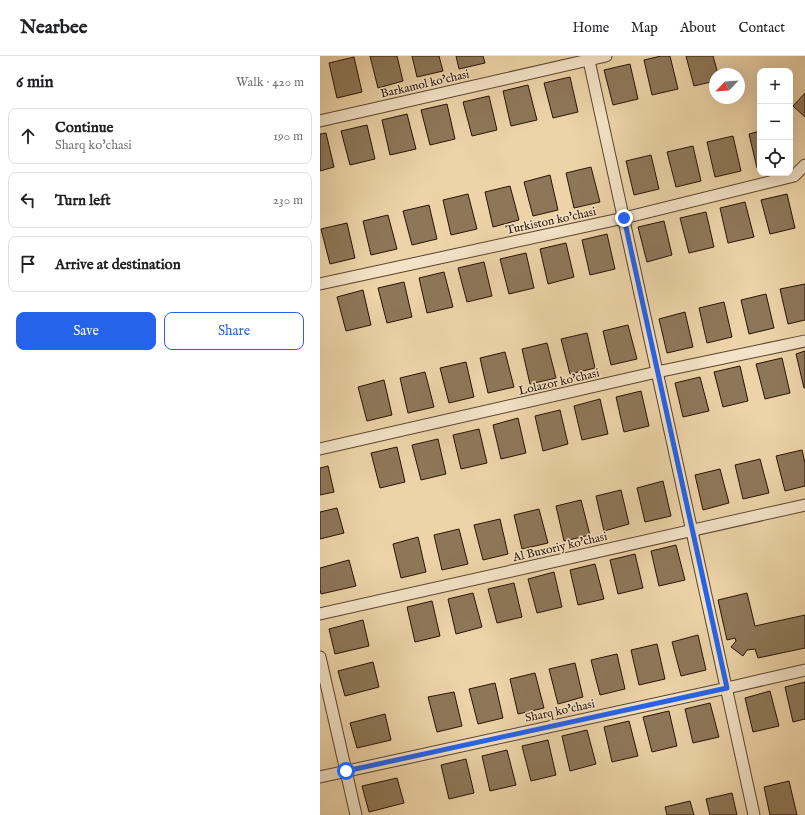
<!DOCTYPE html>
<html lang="en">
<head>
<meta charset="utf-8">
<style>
	body { margin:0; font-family:"IM FELL English",serif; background:#f2f2f2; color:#202124 }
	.controls { position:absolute; right:12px; top:12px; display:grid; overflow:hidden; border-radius:8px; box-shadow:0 4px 16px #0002 }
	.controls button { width:36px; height:36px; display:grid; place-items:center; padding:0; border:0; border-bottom:1px solid #e0e0e0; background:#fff; color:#202124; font:20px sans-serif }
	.compass { position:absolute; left:389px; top:12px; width:36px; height:36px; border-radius:50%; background:#fff; box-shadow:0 4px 16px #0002; rotate:245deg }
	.stop { position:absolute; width:12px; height:12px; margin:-9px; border:3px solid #2563eb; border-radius:50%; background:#fff }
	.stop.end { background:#2563eb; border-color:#fff; box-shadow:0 1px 4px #0008 }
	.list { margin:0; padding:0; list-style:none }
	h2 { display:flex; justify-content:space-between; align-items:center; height:52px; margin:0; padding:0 16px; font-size:17px }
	h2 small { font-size:13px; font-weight:400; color:#757577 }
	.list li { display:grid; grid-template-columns:26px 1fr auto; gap:12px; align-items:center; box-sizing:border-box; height:56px; margin:0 8px 8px; padding:0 8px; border:1px solid #e0e0e0; border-radius:8px }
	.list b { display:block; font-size:15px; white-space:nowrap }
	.list p { margin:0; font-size:13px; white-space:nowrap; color:#757577 }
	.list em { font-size:13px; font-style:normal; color:#757577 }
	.actions { display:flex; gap:8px; padding:12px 16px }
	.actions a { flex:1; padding:9px 0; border:1px solid #2563eb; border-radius:8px; text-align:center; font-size:14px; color:#2563eb }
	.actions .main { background:#2563eb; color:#fff }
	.icon { flex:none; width:22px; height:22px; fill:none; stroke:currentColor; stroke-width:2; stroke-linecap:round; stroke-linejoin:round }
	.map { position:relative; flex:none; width:485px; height:759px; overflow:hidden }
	header { display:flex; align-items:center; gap:24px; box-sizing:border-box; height:56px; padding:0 20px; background:#fff; border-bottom:1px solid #e0e0e0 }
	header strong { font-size:19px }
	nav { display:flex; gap:22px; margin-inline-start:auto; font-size:14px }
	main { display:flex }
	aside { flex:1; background:#fff }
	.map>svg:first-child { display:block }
	.building { fill:#8e7758; stroke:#291302 }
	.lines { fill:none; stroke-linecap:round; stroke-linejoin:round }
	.street-casing { stroke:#5a432c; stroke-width:13 }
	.street { stroke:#f3e2c6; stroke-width:11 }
	.route { stroke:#2563eb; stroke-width:5 }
	.labels { text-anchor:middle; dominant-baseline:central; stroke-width:3; stroke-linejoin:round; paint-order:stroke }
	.street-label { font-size:12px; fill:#291302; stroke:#f3e2c6 }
</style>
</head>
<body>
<header>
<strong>Nearbee</strong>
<nav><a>Home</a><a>Map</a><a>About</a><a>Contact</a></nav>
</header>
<main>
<aside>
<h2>6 min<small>Walk · 420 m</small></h2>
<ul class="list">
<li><svg class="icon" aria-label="ahead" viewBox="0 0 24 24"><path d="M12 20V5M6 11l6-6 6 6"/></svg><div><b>Continue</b><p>Sharq ko'chasi</p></div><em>190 m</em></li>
<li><svg class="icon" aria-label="left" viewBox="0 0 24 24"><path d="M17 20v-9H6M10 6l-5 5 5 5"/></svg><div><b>Turn left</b></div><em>230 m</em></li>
<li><svg class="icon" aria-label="arrive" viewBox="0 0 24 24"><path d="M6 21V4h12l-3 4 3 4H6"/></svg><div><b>Arrive at destination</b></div></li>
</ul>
<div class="actions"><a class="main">Save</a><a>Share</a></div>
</aside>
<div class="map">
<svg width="485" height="759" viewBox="0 0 485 759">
	<rect width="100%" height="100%" fill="#ecd3a8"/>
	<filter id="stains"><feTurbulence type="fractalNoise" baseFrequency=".005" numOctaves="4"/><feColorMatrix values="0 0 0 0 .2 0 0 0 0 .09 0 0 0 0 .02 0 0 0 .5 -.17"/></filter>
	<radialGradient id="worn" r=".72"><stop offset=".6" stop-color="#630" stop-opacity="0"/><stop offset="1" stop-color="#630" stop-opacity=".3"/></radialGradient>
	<g class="building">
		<path d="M50 0H77L83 25 58 32Z"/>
		<path d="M92 0H119L123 15 97 21Z"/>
		<path d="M136 0H163L165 7 139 13Z"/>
		<path d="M341 0H350L358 33 332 39 324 4Z"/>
		<path d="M366 0H393L398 18H395V25L374 30Z"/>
		<path d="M34 1 42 36 17 42 9 7Z"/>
		<path d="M310 8 318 43 293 49 284 14Z"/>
		<path d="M250 21 258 56 233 62 224 27Z"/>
		<path d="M208 29 217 64 191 70 183 35Z"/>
		<path d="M485 37V61L473 50Z"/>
		<path d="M169 40 177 74 152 80 143 46Z"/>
		<path d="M127 48 135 83 110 89 101 54Z"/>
		<path d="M87 58 96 93 70 99 62 64Z"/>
		<path d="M47 69 55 103 30 109 21 75Z"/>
		<path d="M440 75V112H437L429 78Z"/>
		<path d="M6 77 14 111 0 115V78Z"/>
		<path d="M413 80 421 115 395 121 387 86Z"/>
		<path d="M373 90 381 125 356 131 347 96Z"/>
		<path d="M331 99 339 133 314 139 306 105Z"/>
		<path d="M271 111 280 146 254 152 246 117Z"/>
		<path d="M230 119 238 154 213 160 204 126Z"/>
		<path d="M190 130 199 164 173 171 165 136Z"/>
		<path d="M148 138 157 173 131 179 123 144Z"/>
		<path d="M467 138 475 172 450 178 441 144Z"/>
		<path d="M425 146 434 181 408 187 400 152Z"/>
		<path d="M109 149 117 183 92 189 83 155Z"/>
		<path d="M386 156 394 191 369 197 360 162Z"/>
		<path d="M68 159 77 193 51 199 43 165Z"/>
		<path d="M344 165 352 199 327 206 318 171Z"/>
		<path d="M27 167 35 202 10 208 1 173Z"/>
		<path d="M287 178 295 213 270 219 262 184Z"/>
		<path d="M246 187 254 221 228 228 220 193Z"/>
		<path d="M206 197 214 232 189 238 180 203Z"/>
		<path d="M164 206 172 240 147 246 138 212Z"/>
		<path d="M124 216 133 251 107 257 99 222Z"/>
		<path d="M84 226 92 261 67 267 58 232Z"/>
		<path d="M485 228V264L468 268 460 233Z"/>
		<path d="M43 234 51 269 26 275 17 241Z"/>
		<path d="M446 238 454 272 429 278 421 244Z"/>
		<path d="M404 246 412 281 387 287 379 252Z"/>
		<path d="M365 256 373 291 347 297 339 263Z"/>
		<path d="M308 269 317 303 291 309 283 275Z"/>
		<path d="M267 277 275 312 250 318 241 283Z"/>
		<path d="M227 287 236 322 210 328 202 293Z"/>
		<path d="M485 295V332H484L476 298Z"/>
		<path d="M185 296 194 331 168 337 160 302Z"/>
		<path d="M462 302 470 337 445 343 436 308Z"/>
		<path d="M146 306 154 341 129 347 120 312Z"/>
		<path d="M420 310 428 345 403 351 394 316Z"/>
		<path d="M105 316 114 351 88 357 80 322Z"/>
		<path d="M380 321 389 355 363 361 355 327Z"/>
		<path d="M64 324 72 359 47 365 38 331Z"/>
		<path d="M321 335 329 370 304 376 296 341Z"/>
		<path d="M280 343 288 378 262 384 254 350Z"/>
		<path d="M240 354 248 388 223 395 215 360Z"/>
		<path d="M198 362 206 397 181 403 173 369Z"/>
		<path d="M159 373 167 407 141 413 133 379Z"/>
		<path d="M118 383 126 418 101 424 92 389Z"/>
		<path d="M77 391 85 426 60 432 51 397Z"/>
		<path d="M482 394 485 407V430L465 435 456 400Z"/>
		<path d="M440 403 449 437 423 443 415 409Z"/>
		<path d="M8 410 14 436 0 439V412Z"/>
		<path d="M400 413 409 447 383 454 375 419Z"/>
		<path d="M343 425 351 460 325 466 317 432Z"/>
		<path d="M301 434 309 468 284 475 276 440Z"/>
		<path d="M261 444 270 479 244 485 236 450Z"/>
		<path d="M17 452 24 477 0 483V456Z"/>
		<path d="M219 453 228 487 202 493 194 459Z"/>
		<path d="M180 463 188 498 163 504 154 469Z"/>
		<path d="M139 473 148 508 122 514 114 479Z"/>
		<path d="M98 481 106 516 81 522 73 488Z"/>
		<path d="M356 489 365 524 339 530 331 495Z"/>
		<path d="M315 498 323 532 298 538 290 504Z"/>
		<path d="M29 504 36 530 1 538 0 533V512Z"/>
		<path d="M275 508 284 543 258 549 250 514Z"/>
		<path d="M234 516 242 551 217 557 208 523Z"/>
		<path d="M194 527 202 561 177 567 168 533Z"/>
		<path d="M153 537 162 571 136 578 128 543Z"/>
		<path d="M427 537 435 570 485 559V592L438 602 435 593 427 594 423 600 411 591 416 585 415 582 407 584 398 544Z"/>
		<path d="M112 545 120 580 95 586 87 551Z"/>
		<path d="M43 564 49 590 15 598 9 573Z"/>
		<path d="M378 579 386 614 361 620 352 586Z"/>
		<path d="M337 588 345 623 319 629 311 594Z"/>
		<path d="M297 598 305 633 280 639 271 604Z"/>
		<path d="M53 606 59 631 25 640 18 615Z"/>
		<path d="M255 607 263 641 238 648 229 613Z"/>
		<path d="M215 617 224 652 198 658 190 623Z"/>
		<path d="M485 626V663L473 666 465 631Z"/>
		<path d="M175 627 183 662 158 668 149 633Z"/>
		<path d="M450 635 459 670 433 676 425 642Z"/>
		<path d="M134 636 142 670 117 676 108 641Z"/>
		<path d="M390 647 399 681 373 687 365 653Z"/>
		<path d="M349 655 357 690 332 696 323 661Z"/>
		<path d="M65 658 71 684 37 692 30 667Z"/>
		<path d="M309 665 318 700 292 706 284 671Z"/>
		<path d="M267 674 276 708 250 715 242 680Z"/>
		<path d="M228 684 236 719 211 725 202 690Z"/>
		<path d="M187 694 196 729 170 735 162 700Z"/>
		<path d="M146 703 154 737 129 743 121 709Z"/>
		<path d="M77 722 84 747 49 756 42 730Z"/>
		<path d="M469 725 477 759H450L444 731Z"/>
		<path d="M412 737 417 759H390L386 743Z"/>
		<path d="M370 745 374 759H347L345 751Z"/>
	</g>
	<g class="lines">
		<defs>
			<g id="street">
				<path d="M268 0 434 759"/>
				<path d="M0 65 286 0"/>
				<path d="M0 228 304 162 474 120 485 109"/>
				<path d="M0 393 337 316 485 285"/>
				<path d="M0 558 485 449"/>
				<path d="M0 601 36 759"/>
				<path d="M0 721 407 632 485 614"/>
			</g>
		</defs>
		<use href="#street" class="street-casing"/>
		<use href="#street" class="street"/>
	</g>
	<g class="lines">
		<path class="route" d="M26 715 407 632 304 162"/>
	</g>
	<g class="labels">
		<g class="street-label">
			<text transform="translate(105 28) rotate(-13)">Barkamol ko'chasi</text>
			<text transform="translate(231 165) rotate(-12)">Turkiston ko'chasi</text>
			<text transform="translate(239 326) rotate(-13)">Lolazor ko'chasi</text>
			<text transform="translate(240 491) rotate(-13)">Al Buxoriy ko'chasi</text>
			<text transform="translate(240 655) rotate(-12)">Sharq ko'chasi</text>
		</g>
	</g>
	<rect width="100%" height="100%" filter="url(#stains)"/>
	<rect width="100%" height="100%" fill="url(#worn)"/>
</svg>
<div class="controls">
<button>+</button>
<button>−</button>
<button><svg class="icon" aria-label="locate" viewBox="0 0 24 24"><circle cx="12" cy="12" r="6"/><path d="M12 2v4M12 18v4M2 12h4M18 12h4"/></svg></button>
</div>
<svg class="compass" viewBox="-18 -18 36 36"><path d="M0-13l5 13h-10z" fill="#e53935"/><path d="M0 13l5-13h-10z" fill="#757577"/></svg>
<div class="stop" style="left:26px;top:715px"></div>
<div class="stop end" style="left:304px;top:162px"></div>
</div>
</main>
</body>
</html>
